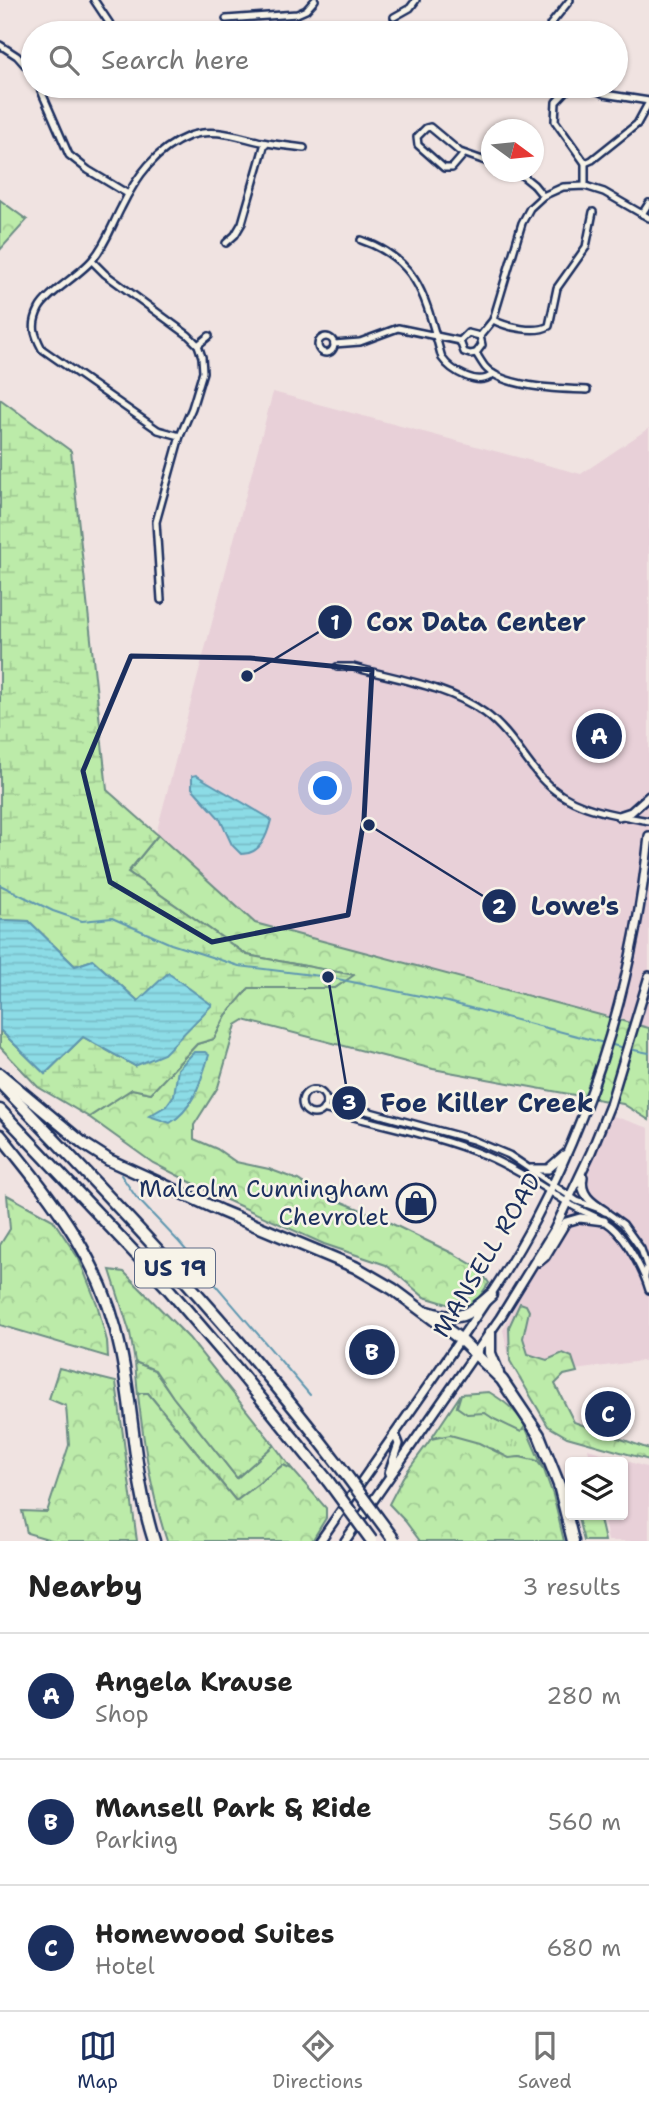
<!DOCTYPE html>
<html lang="en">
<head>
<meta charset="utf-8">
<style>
	body { margin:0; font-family:"Shantell Sans",sans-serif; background:#f6f6f6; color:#222 }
	.controls { position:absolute; right:21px; bottom:21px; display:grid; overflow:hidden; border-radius:7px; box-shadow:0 2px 5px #0004 }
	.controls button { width:63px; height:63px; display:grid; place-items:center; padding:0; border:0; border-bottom:2px solid #e0e0e0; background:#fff; color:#222; font:35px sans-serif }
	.compass { position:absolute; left:481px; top:119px; width:63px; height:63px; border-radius:50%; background:#fff; box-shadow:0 2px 5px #0004; rotate:105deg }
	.you { position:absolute; left:326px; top:789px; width:24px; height:24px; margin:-18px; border:5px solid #fff; border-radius:50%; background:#1a73e8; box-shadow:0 0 0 10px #1a73e833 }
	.badge { display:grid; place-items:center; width:46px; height:46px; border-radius:50%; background:#1b2f5e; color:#fff; font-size:23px; font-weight:700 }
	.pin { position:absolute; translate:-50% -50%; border:4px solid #fff; box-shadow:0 2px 7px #0006 }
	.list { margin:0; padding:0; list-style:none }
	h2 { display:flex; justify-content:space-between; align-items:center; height:91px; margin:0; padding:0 28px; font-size:30px }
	h2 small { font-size:23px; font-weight:400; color:#767676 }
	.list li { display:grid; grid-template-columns:46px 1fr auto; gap:21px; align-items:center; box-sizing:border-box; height:126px; padding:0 28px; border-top:2px solid #e0e0e0 }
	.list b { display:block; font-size:26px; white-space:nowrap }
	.list p { margin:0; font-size:23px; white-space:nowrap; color:#767676 }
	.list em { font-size:23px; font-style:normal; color:#767676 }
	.icon { flex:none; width:38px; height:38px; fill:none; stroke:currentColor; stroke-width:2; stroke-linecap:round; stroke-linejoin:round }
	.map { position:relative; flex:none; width:649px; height:1541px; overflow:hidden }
	.search { position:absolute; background:#fff; box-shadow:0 2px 5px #0004; left:21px; right:21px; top:21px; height:77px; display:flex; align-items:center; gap:18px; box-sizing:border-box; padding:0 24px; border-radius:38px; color:#767676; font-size:26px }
	.sheet { height:469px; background:#fff }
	nav { display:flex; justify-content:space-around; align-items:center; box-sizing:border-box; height:98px; border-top:2px solid #e0e0e0; background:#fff; font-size:19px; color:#767676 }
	nav a { display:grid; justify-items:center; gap:4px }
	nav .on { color:#1b2f5e }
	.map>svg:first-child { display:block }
	.built { fill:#e8d0d8 }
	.grass { fill:url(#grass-tufts); stroke:#6c8d84; stroke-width:2 }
	.forest { fill:url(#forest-crowns); stroke:#6c8d84; stroke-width:2 }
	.wetland { fill:url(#wetland-marsh); stroke:#6c8d84; stroke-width:2 }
	.water { fill:url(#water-rules); stroke:#5f97b0; stroke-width:2 }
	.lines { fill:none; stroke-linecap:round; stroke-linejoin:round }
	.stream { stroke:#5f97b0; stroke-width:2 }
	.minor-casing { stroke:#1b2f5e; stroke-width:10 }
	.secondary-casing { stroke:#1b2f5e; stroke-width:12 }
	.motorway-casing { stroke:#1b2f5e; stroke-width:15 }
	.minor { stroke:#f7f3e8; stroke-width:5 }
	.secondary { stroke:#f7f3e8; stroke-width:7 }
	.motorway { stroke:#f7f3e8; stroke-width:10 }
	.motorway-bridge-casing { stroke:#1b2f5e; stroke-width:15; stroke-linecap:butt }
	.motorway-bridge { stroke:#f7f3e8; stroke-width:10 }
	.marked { fill:none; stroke:#1b2f5e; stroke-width:5; stroke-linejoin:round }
	.labels { text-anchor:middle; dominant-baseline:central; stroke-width:5; stroke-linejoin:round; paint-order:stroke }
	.shield { fill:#f7f3e8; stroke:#5d6a87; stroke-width:2 }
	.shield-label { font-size:23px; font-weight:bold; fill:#1b2f5e }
	.poi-label { font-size:24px; fill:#1b2f5e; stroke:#f7f3e8; text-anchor:end }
	.street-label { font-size:24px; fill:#1b2f5e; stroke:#f7f3e8 }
	.leader { fill:none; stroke:#1b2f5e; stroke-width:2.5 }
	.callout-dot { fill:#1b2f5e; stroke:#f7f3e8; stroke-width:2.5 }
	.mark-label { font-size:21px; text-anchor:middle; font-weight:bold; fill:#fff }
	.callout-label { font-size:26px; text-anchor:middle; font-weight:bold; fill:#1b2f5e; stroke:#f7f3e8; stroke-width:5; stroke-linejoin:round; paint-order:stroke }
</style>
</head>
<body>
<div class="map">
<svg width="649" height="1541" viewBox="0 0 649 1541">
	<defs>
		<pattern id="grass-tufts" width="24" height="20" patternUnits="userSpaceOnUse" patternTransform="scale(1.75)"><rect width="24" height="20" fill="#bceba9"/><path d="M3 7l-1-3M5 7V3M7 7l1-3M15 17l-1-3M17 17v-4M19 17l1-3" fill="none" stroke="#a1ca94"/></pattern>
		<pattern id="forest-crowns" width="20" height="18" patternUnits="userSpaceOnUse" patternTransform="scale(1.75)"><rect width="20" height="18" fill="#bceba9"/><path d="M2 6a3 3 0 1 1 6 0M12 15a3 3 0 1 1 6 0" fill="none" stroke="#a1ca94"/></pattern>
		<pattern id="wetland-marsh" width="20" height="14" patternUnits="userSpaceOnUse" patternTransform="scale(1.75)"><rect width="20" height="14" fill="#bceba9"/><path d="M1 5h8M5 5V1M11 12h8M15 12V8" fill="none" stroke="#a1ca94"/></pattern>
		<pattern id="water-rules" width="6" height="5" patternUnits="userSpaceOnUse" patternTransform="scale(1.75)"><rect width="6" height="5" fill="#8cdce6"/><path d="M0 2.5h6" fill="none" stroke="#78bdc8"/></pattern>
	</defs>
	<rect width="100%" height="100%" fill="#f0e3e1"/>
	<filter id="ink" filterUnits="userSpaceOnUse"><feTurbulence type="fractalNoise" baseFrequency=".0143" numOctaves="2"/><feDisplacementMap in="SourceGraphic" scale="14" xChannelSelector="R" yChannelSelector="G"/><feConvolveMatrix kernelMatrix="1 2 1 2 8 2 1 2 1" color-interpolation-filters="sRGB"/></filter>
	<g filter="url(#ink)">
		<g class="built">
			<path d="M273 392 581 474 649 428V1028L255 923 156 834Z"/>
			<path d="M610 1115 649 1128V1360L560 1372 509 1358 503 1330Z"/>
			<path d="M588 1449 649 1468V1541H608L603 1515H623V1462H591Z"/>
		</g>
		<g class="grass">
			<path d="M135 1362 154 1370 173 1397 237 1478 274 1445 292 1469 283 1465 236 1501 148 1393H141L138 1395Z"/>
			<path d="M461 1394 457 1407 485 1412 494 1419 521 1431 525 1426 544 1470 537 1461 520 1457 509 1459 493 1449 439 1436 431 1439Z"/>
		</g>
		<g class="forest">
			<path d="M0 200 27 220 0 250Z"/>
			<path d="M158 835 255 923 649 1028V1120L623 1104 433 1069 244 1020 236 1025 218 1087 194 1125V1139L217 1149 236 1162 269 1169 298 1180 315 1191 376 1216 452 1253 478 1268 489 1283 473 1306 464 1309 424 1297 386 1265 324 1244 220 1197 153 1163 89 1117 132 1089 151 1093 197 1044 214 1039 226 1015 249 987 335 988 353 975 247 955 128 872Z"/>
			<path d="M7 1195 53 1220 79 1259 97 1304 107 1341 108 1357 0 1325V1245L10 1229Z"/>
			<path d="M110 1270 124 1272 189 1338 274 1445 237 1478 173 1397 155 1370 135 1362 130 1333Z"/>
			<path d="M520 1303 526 1305 529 1311 523 1338 528 1354 547 1360 563 1353 572 1357 577 1372 564 1375 555 1384 574 1422 649 1449V1460L567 1437 548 1426 510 1361 509 1327Z"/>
			<path d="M59 1368 116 1382 137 1541H55L27 1533 22 1511 47 1512 69 1445 66 1406 49 1399Z"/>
			<path d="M489 1392C504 1401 516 1410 525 1426L521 1432 494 1419 485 1413 467 1414 457 1407 461 1394Z"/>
			<path d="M141 1393H148L236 1501 283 1465 292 1469 326 1508V1518L312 1541H167C151 1494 144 1444 138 1395Z"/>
			<path d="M450 1435 479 1443 509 1458 520 1457 537 1461 544 1470 553 1495 564 1541H420L405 1521 389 1504 403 1477 431 1439Z"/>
			<path d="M577 1515H599L605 1541H584Z"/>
		</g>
		<path class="wetland" d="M0 399 71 451 107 790 158 835 128 872 247 955 354 975 335 988H249L226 1015 214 1039 197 1044 151 1093 132 1089 89 1117 38 1087 0 1047V1030L45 1074 83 1037 135 1066 138 1001 93 960 75 966 29 921 0 920Z"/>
		<g class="water">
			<path d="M196 775 269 818 271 820C267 836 260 855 241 854L232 845 220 819 192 788V776Z"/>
			<path d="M0 920 29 921 75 966 93 960 138 1001 168 973 212 1005 164 1054 135 1066 83 1037 45 1074 0 1030Z"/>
			<path d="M194 1052H205L209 1055C201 1080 194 1109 170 1123L149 1116 166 1106 174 1095 178 1069Z"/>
		</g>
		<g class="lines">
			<g class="stream">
				<path d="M0 885 53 911 82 921 112 918 171 944 239 966 328 977 444 1001 604 1043"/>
				<path d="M609 1044 624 1048"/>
				<path d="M629 1049 649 1053"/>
				<path d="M121 1175 136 1197 179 1242 310 1395"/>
			</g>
			<defs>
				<g id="minor">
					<path d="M94 0 116 33"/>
					<path d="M394 17 410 8 416 0"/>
					<path d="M226 19 297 14 306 10 315 0"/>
					<path d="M550 25 570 0"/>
					<path d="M0 45 17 56 33 74"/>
					<path d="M39 86 69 155 88 170 128 194"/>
					<path d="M571 86 556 102 555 121 585 163V186"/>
					<path d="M587 86 604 94 649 101"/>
					<path d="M464 154 452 168H444L418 145 417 137 426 128 430 127 460 152 491 163"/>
					<path d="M585 163 592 160 637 124 649 102"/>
					<path d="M518 172 534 185 543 196"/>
					<path d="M642 214 649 203"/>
					<path d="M361 240C422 261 426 303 442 358 451 371 479 388 493 374"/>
					<path d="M226 243 235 235 242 223 265 143"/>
					<path d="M92 261 105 274 188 335 198 345 202 357 203 372 192 408 180 436 156 522 161 600"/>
					<path d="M493 320C507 327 535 334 549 326L557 288 586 247 593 212"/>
					<path d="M480 336 493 320 522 223 530 208 543 196 563 187 585 186 604 192 649 218"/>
					<circle cx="326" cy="345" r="8"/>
					<path d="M460 341 464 352 470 354 476 353"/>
					<path d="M460 341 468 333 480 336"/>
					<path d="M334 344 360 342 398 328 460 341"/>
					<path d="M198 345 209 336"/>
					<path d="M476 353C479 358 482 363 485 367 503 388 561 389 587 390"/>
					<path d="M476 353 482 345 480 336"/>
					<path d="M180 436 158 430 42 349C34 334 31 325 39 309 46 294 80 275 93 259 106 244 112 225 121 208 136 177 156 149 189 136 214 127 238 137 262 142 276 145 290 146 304 148"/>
					<path d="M337 667H353C397 679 448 686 485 713 509 731 522 756 541 778 569 809 611 814 649 821"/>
					<circle cx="314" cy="1102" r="12"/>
					<path d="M326 1100 473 1140 509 1155 577 1201 605 1211 623 1224 641 1249 647 1267 645 1277"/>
					<path d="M323 1109C376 1124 433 1134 484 1155 515 1168 544 1188 573 1206 585 1213 600 1217 611 1226 626 1238 644 1272 649 1290"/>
				</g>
				<g id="secondary">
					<path d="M619 816 631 812 649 796"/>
					<path d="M531 1169H548L564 1155"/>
					<path d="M583 1177C579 1194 592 1203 605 1211"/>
					<path d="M539 1262 545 1257 566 1222 580 1218 604 1221"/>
					<path d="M389 1473 399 1444 395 1434"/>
					<path d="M320 1541C358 1486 397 1431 435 1376 470 1325 506 1275 535 1220 598 1100 635 971 649 836"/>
					<path d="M345 1541 500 1318 554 1230 591 1152 610 1105 649 976"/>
				</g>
				<g id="motorway">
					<path d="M0 1074 84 1144 109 1160 221 1211 355 1267 393 1289 460 1339 502 1380 539 1435 559 1485 573 1541"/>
					<path d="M0 1083C118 1205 235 1329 338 1464"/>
					<path d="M0 1110 165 1285 237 1369 328 1481"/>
					<path d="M0 1135C55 1203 104 1263 121 1352 134 1415 134 1479 154 1541"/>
					<path d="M428 1312C458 1322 468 1316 491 1295"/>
					<path d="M490 1333V1353L498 1373"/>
				</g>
			</defs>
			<use href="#minor" class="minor-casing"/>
			<use href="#secondary" class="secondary-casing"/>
			<use href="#motorway" class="motorway-casing"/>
			<use href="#minor" class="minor"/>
			<use href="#secondary" class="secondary"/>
			<use href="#motorway" class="motorway"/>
			<defs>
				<g id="motorway-bridge">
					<path d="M338 1464 395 1541"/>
					<path d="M328 1481 372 1541"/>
				</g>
			</defs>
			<use href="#motorway-bridge" class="motorway-bridge-casing"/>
			<use href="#motorway-bridge" class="motorway-bridge"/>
		</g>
	</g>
	<path class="marked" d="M131 656 250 658 372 670 364 819 348 915 212 942 110 882 83 771Z"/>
	<defs>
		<symbol id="shop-ring" viewBox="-11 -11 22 22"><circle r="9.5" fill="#f7f3e8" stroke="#1b2f5e" stroke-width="1.5"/><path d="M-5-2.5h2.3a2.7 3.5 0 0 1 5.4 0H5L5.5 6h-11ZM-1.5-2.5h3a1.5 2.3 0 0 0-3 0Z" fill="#1b2f5e"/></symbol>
	</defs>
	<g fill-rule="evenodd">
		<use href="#shop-ring" x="394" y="1181" width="44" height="44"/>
	</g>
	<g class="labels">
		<rect class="shield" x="135" y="1248.5" width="80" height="39" rx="5"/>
		<g class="shield-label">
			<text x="175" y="1268">US 19</text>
		</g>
		<g class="poi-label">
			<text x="389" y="1189">Malcolm Cunningham<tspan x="389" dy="28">Chevrolet</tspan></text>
		</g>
		<g class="street-label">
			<text transform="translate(487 1255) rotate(-59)">MANSELL ROAD</text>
		</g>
	</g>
	<path class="leader" d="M247 676L335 622M369 825L499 906M328 977L349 1103"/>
	<g class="callout-dot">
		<circle cx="247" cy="676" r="7"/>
		<circle cx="369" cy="825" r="7"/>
		<circle cx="328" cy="977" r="7"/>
		<circle cx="335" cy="622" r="18"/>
		<circle cx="499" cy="906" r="18"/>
		<circle cx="349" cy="1103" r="18"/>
	</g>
	<g class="mark-label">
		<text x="335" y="630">1</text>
		<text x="499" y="914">2</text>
		<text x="349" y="1110">3</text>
	</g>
	<g class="callout-label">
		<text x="476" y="631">Cox Data Center</text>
		<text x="575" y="915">Lowe's</text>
		<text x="487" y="1112">Foe Killer Creek</text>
	</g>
</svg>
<div class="controls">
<button><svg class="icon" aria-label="layers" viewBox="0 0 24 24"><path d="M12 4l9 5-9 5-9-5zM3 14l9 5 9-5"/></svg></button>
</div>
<svg class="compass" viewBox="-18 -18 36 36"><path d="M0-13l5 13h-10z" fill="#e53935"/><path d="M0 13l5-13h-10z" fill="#767676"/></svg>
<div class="you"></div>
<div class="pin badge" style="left:599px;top:736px">A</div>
<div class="pin badge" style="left:372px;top:1352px">B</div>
<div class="pin badge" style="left:608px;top:1414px">C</div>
<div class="search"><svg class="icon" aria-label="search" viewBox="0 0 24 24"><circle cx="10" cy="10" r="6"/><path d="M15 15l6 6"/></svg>Search here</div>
</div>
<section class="sheet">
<h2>Nearby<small>3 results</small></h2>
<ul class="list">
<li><span class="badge">A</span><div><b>Angela Krause</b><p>Shop</p></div><em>280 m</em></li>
<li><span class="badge">B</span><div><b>Mansell Park &amp; Ride</b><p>Parking</p></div><em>560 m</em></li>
<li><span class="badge">C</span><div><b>Homewood Suites</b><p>Hotel</p></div><em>680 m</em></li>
</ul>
</section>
<nav>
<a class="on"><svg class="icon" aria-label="map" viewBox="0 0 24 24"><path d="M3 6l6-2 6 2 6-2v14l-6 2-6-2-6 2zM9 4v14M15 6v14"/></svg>Map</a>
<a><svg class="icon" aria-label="directions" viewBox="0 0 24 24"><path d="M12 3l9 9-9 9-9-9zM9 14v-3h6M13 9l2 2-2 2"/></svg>Directions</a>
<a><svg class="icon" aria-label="saved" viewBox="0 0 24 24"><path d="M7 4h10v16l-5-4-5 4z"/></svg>Saved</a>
</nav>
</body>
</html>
